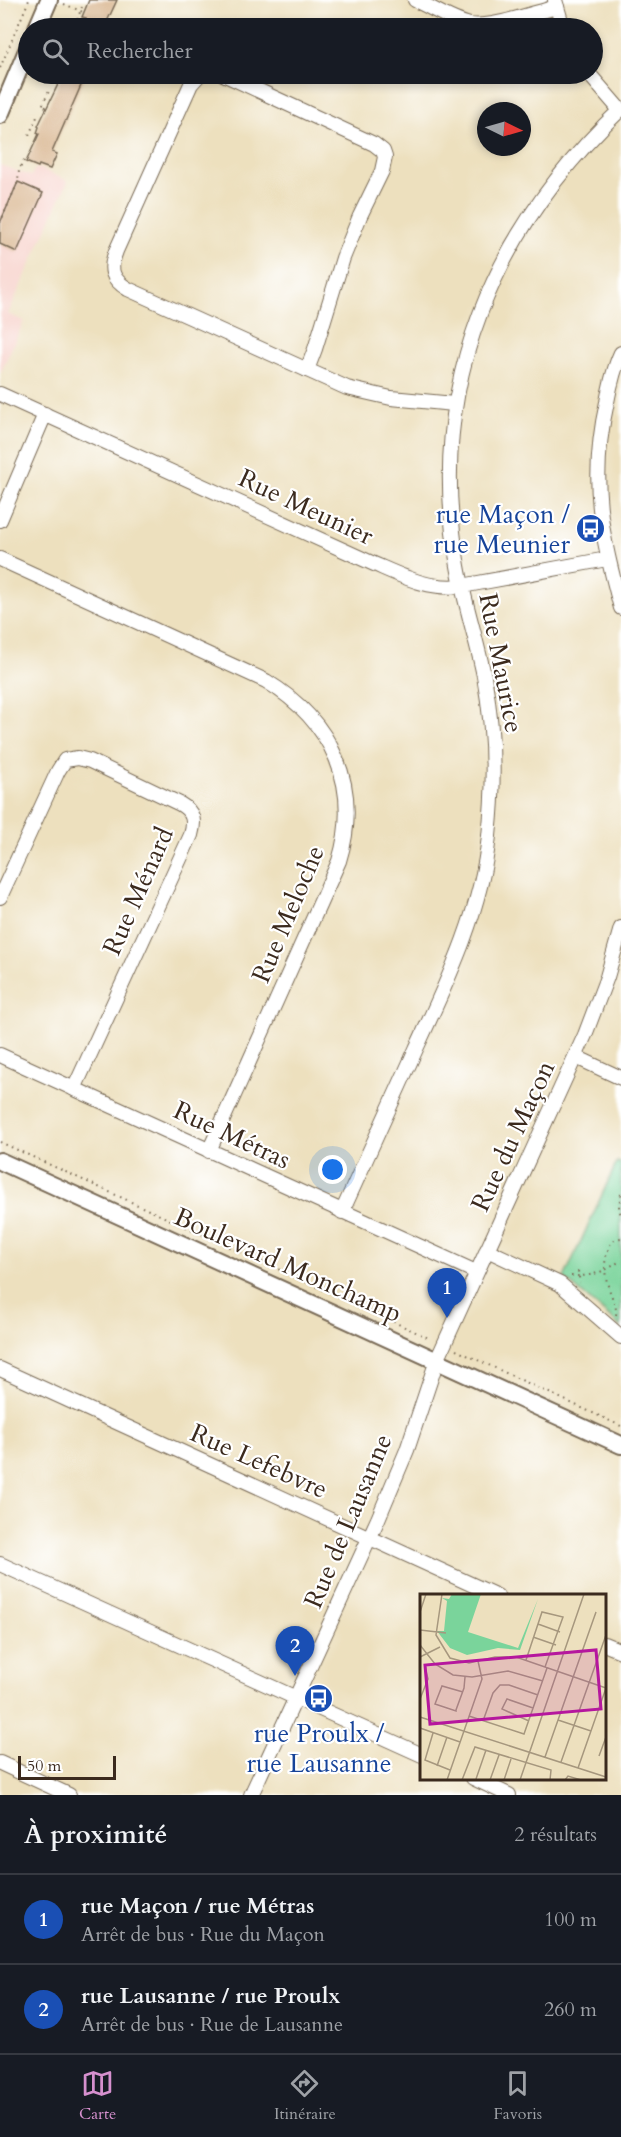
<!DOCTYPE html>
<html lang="fr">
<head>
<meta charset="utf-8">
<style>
	body { margin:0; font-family:Cardo,serif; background:#20242c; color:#f1f3f6 }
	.compass { position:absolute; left:477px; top:102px; width:54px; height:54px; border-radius:50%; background:#171b24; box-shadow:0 3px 9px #0003; rotate:95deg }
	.scale { position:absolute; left:18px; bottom:15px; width:98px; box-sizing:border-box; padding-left:6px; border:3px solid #3b2a1e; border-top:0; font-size:16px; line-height:21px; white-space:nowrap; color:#3b2a1e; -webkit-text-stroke:4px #fff; paint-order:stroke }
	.you { position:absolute; left:333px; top:1170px; width:21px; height:21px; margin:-15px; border:4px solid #fff; border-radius:50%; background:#1a73e8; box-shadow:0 0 0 9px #1a73e833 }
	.badge { display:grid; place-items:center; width:39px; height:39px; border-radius:50%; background:#d690ce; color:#fff; font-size:20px; font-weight:700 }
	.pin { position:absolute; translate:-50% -50px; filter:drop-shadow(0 2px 3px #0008) }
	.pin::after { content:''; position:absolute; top:32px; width:21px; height:18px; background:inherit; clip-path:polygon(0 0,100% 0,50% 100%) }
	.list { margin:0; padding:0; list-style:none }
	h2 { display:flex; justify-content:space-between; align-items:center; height:78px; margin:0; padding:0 24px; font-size:26px }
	h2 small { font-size:20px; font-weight:400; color:#9ea1a6 }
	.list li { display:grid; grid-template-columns:39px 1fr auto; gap:18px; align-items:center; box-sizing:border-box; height:90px; padding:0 24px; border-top:2px solid #363941 }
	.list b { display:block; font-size:22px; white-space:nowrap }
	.list p { margin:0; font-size:20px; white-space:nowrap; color:#9ea1a6 }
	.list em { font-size:20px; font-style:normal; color:#9ea1a6 }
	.icon { flex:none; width:33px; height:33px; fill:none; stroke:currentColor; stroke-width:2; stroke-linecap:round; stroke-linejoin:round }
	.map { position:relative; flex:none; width:621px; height:1795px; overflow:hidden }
	.search { position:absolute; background:#171b24; box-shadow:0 3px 9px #0003; left:18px; right:18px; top:18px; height:66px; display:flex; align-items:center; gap:15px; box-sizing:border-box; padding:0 21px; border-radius:33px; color:#9ea1a6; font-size:22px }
	.sheet { height:258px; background:#171b24 }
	nav { display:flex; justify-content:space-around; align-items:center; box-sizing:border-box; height:84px; border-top:2px solid #363941; background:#171b24; font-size:16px; color:#9ea1a6 }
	nav a { display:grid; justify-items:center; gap:3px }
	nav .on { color:#d690ce }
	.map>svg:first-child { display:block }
	.built { fill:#f7d0c9 }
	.green { fill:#7ad49b; stroke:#5a7f5c; stroke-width:1.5 }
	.building { fill:#dab893 }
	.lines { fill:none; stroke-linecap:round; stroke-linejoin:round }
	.minor-casing { stroke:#796a56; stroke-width:16 }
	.tertiary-casing { stroke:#796a56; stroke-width:20 }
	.path { stroke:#796a56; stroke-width:2; stroke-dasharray:1.5 4.5; stroke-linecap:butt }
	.minor { stroke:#fff; stroke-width:14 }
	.tertiary { stroke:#fff; stroke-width:16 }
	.labels { text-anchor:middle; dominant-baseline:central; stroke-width:4.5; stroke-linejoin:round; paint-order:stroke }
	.street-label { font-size:26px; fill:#3b2a1e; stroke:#fff }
	.transit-label { font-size:26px; fill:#164399; stroke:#fff; text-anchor:end }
	.inset-road { fill:none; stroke:#a6977e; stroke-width:1.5 }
	.view { fill:#b5179e; fill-opacity:0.15; stroke:#b5179e; stroke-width:3 }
	.inset-edge { fill:none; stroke:#3b2a1e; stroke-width:3 }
</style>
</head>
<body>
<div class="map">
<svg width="621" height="1795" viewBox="0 0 621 1795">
	<rect width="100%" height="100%" fill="#fff"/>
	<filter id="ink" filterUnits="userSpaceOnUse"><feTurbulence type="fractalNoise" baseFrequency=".0167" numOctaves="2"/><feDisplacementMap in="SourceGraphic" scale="12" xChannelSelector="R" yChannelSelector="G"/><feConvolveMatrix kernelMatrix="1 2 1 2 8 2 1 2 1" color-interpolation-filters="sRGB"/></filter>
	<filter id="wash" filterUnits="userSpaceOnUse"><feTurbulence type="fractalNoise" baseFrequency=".008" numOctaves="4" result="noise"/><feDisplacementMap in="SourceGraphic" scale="24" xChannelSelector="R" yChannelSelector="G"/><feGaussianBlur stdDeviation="1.35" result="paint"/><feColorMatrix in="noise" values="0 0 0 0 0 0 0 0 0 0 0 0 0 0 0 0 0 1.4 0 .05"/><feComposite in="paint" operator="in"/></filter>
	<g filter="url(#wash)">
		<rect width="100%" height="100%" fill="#ede0be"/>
		<path class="built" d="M0 165 31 176 35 169 39 168 68 181 8 314 24 321 0 374Z"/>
		<path class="green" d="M617 1162 621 1163V1327L564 1278Z"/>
		<g id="blocks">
			<g class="building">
				<path d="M89 0H117L104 28H96L84 23 86 18 82 17Z"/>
				<path d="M63 74H86L52 152 57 154 50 169 39 165 38 167 26 162 39 134 37 133 39 127 38 126Z"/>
				<path d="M18 182 43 193 17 252 0 244V223Z"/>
			</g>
		</g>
	</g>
	<g filter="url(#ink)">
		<use href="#blocks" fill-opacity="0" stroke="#796a56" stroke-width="1.5"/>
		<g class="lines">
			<defs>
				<g id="minor">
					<path d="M415 0C432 8 452 21 470 25 491 29 535 12 557 7"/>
					<path d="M555 0 563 28"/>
					<path d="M200 74 191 84 116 251C109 269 111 279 128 289L347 388 391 398 454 404"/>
					<path d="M223 74 374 144 383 151 385 157 382 171 360 216 343 258 315 349 307 370"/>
					<path d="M589 74 620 110"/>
					<path d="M621 353C614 368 610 386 607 402 589 481 601 533 621 608"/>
					<path d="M0 394 374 564C404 577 429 590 462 586L607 559"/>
					<path d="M0 520 45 414"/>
					<path d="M0 559 266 681C332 721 362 786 339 861L209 1151"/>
					<path d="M0 897 58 771 65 760 78 758 90 761 180 804C194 812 195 821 191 835L74 1089"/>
					<path d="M0 1055 476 1272"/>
					<path d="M576 1057 621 1078"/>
					<path d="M342 1212C367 1157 392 1103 416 1049 448 980 481 912 489 836 495 782 494 729 484 676 476 636 463 599 457 560 427 384 494 229 621 109"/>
					<path d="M487 1250 560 1284 621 1337"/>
					<path d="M0 1369 497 1596"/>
					<path d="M0 1564 422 1755"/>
					<path d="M604 1644 621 1651"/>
					<path d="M0 1763 69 1795"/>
					<path d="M473 1778 509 1795"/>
					<path d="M251 1795 378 1519 407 1450 437 1360 585 1035 607 977 621 928"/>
				</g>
				<g id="tertiary">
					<path d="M37 28 49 0"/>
					<path d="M0 115 28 48"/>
					<path d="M0 1161 621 1445"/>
				</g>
			</defs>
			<use href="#minor" class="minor-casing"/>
			<use href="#tertiary" class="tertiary-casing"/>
			<g class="path">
				<path d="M64 4 83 12"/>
				<path d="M75 25 82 7"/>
				<path d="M0 68 29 0"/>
				<path d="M52 80 55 74"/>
				<path d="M46 107 42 106 50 89"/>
				<path d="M29 135 37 117 41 119"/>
				<path d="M0 223 18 182 19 170 25 159"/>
				<path d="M0 1142 431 1339"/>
				<path d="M621 1194 619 1206 621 1217"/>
				<path d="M578 1271 580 1283"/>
				<path d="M571 1276C590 1277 606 1272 621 1260"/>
				<path d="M616 1315C617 1308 614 1304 612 1297 606 1282 602 1266 608 1250 610 1243 614 1239 621 1238"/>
				<path d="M456 1350 621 1426"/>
			</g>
			<use href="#minor" class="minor"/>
			<use href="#tertiary" class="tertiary"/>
		</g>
	</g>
	<defs>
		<symbol id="bus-disc" viewBox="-11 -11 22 22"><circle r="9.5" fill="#1a4fb4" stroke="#fff"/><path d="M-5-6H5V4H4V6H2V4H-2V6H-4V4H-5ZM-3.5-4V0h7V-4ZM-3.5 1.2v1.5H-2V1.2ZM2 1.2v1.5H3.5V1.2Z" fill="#fff"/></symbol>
	</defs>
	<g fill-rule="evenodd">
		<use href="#bus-disc" x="574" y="512" width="33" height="33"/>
		<use href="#bus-disc" x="302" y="1682" width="33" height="33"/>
	</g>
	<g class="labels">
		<g class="street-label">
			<text transform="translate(306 507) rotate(25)">Rue Meunier</text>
			<text transform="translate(501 663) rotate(79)">Rue Maurice</text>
			<text transform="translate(138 891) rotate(-66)">Rue Ménard</text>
			<text transform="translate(288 914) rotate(-67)">Rue Meloche</text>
			<text transform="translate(232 1135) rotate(25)">Rue Métras</text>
			<text transform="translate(513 1136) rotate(-65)">Rue du Maçon</text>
			<text transform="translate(288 1265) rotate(24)">Boulevard Monchamp</text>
			<text transform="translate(259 1461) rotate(24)">Rue Lefebvre</text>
			<text transform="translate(348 1521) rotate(-67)">Rue de Lausanne</text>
		</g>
		<g class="transit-label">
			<text x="570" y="514">rue Maçon /<tspan x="570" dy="30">rue Meunier</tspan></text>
			<text x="319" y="1733" text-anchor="middle">rue Proulx /<tspan x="319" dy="30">rue Lausanne</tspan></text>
		</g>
	</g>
	<g transform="translate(420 1594)">
		<rect width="186" height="186" fill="#ede0be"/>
		<path d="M32 0H61L48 38 98 54 118 5 100 56 78 54 47 61 30 54 17 37H24L27 7 22 4 29 5Z" fill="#7ad49b"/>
		<path class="inset-road" d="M22 0 16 41 30 64 49 69 75 63H96L186 94M0 18 6 0M118 30 140 38M0 36 26 39M113 43 136 51M0 51 15 70 33 81 52 83 88 77 123 87M0 63 20 53M106 66 122 18 143 23 125 73M43 98 22 92 15 110 36 117V116L44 94 45 83M0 105 8 85 6 77M49 122 104 140 127 74M0 123 186 183M138 126 171 137M63 127 73 99 80 91H89L118 101M109 127 82 115 87 105 113 114M0 134 40 148M13 139 5 166 30 176M179 162 186 143M125 163 176 18 175 21M141 168 186 41M17 172 27 143M158 174 186 94M56 185 66 156M27 186 62 85 58 67M42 186 55 153 131 176 130 186M70 186 79 161M84 186 91 165M100 186 164 0M145 186 148 182 161 186"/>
		<path class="view" d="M176 56 181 115 10 130 5 71Z"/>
		<rect width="186" height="186" class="inset-edge"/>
	</g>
</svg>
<svg class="compass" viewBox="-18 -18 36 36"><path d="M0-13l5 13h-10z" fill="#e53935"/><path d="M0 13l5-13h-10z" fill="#9ea1a6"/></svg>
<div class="scale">50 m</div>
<div class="you"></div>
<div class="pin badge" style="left:447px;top:1318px;background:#1a4fb4">1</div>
<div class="pin badge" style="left:295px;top:1676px;background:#1a4fb4">2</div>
<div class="search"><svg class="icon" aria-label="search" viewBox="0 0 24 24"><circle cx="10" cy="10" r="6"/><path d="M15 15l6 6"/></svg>Rechercher</div>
</div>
<section class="sheet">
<h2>À proximité<small>2 résultats</small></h2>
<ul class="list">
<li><span class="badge" style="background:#1a4fb4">1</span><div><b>rue Maçon / rue Métras</b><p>Arrêt de bus · Rue du Maçon</p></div><em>100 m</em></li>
<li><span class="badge" style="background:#1a4fb4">2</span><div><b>rue Lausanne / rue Proulx</b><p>Arrêt de bus · Rue de Lausanne</p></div><em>260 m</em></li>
</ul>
</section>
<nav>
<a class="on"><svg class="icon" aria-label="map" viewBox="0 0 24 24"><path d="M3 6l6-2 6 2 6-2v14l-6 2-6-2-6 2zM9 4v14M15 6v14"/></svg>Carte</a>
<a><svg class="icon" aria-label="directions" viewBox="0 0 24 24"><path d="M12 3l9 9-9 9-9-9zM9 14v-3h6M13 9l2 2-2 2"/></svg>Itinéraire</a>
<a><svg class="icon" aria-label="saved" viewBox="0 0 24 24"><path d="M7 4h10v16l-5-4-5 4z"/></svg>Favoris</a>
</nav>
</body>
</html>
